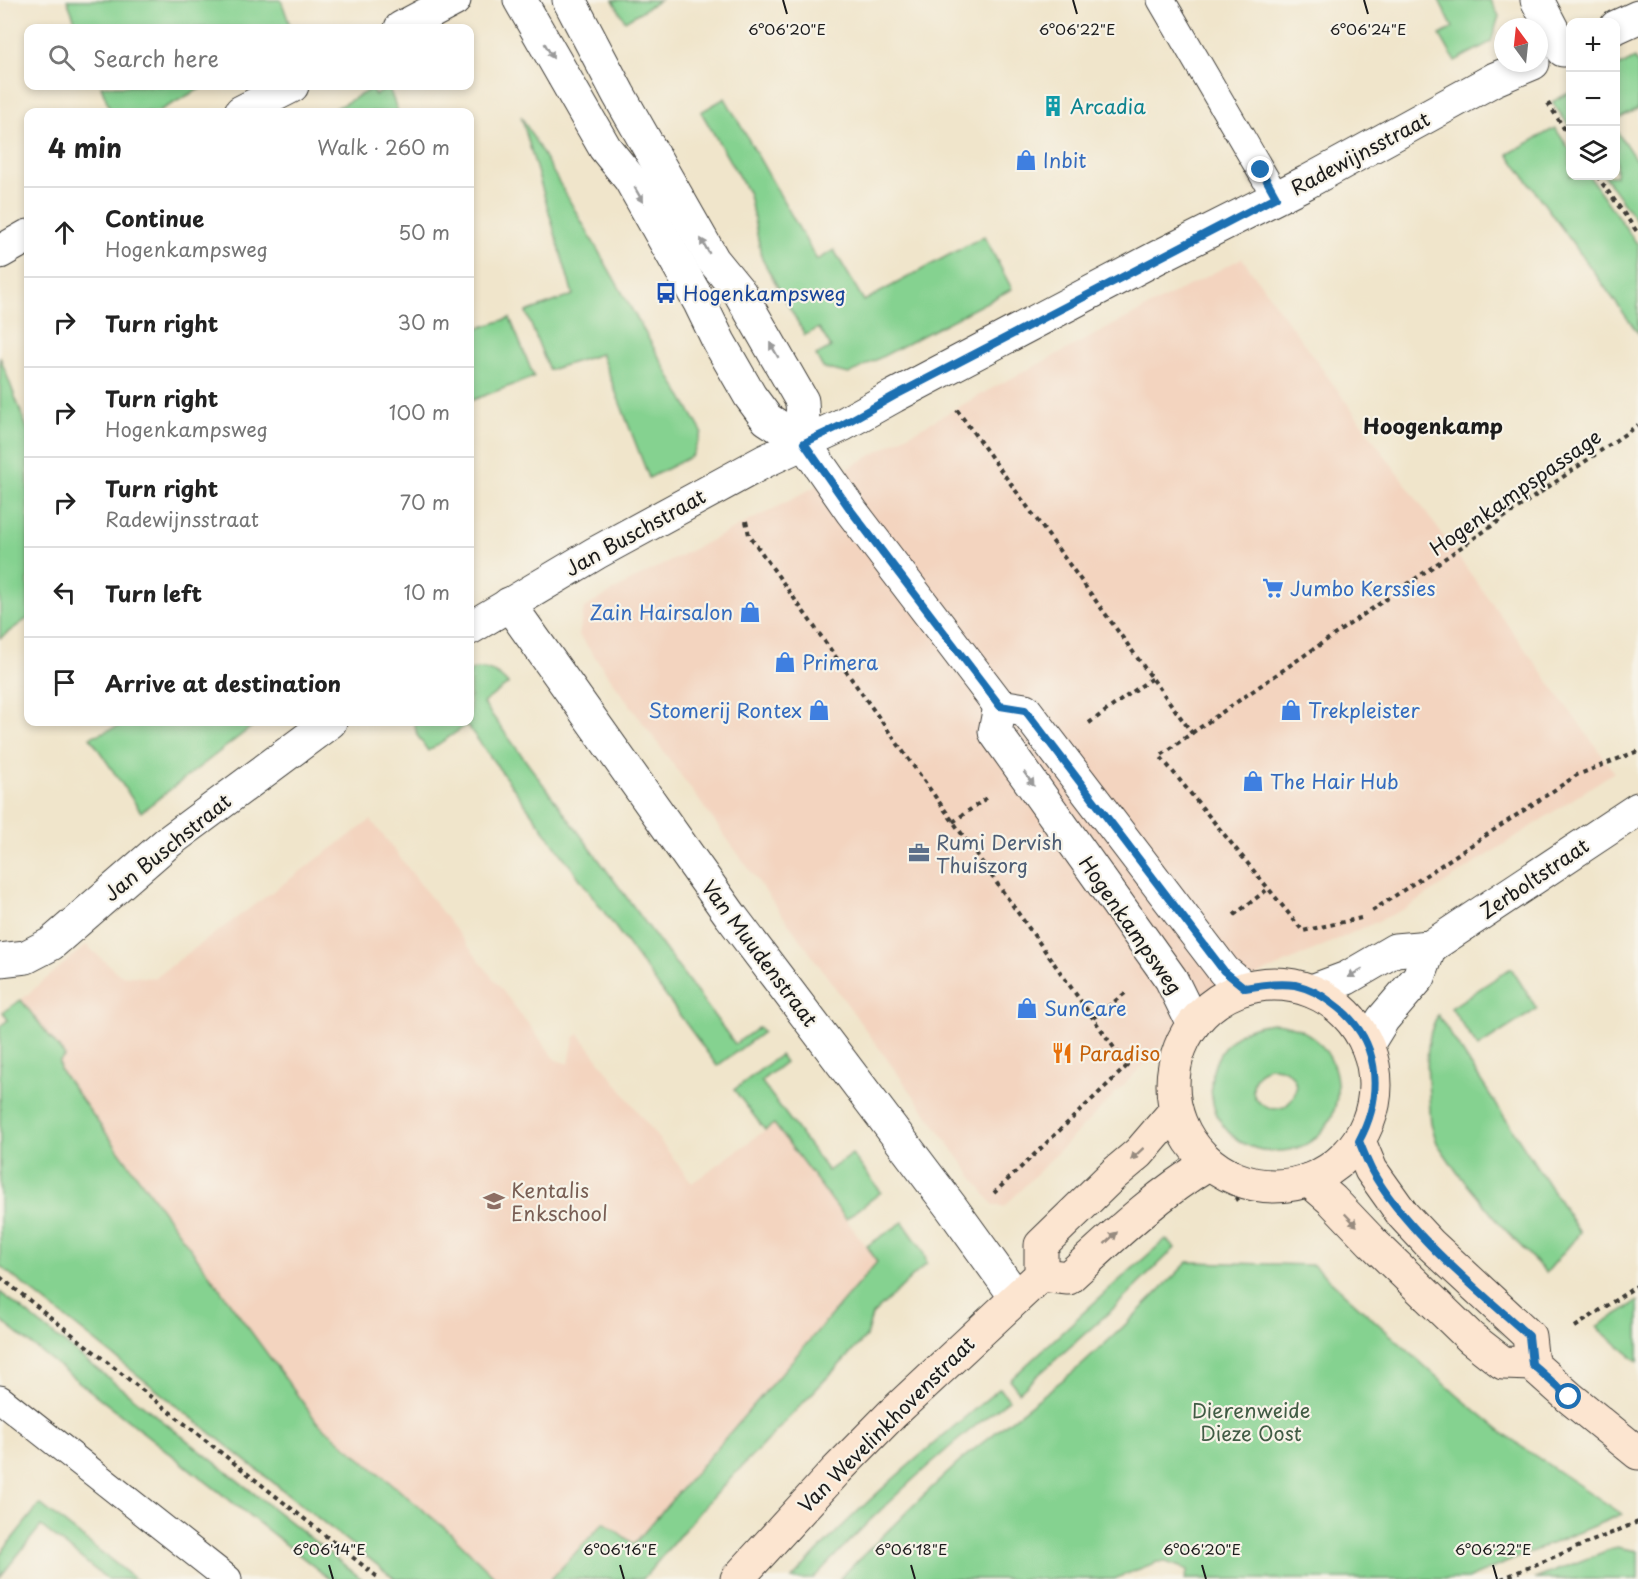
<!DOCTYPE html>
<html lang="en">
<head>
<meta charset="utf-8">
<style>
	body { margin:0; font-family:"Playpen Sans",sans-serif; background:#f2f2f2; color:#222 }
	.controls { position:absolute; right:18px; top:18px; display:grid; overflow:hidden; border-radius:12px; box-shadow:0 3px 9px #0003 }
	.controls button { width:54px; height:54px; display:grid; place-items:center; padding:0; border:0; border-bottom:2px solid #e0e0e0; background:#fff; color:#222; font:30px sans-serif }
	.compass { position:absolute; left:1494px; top:18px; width:54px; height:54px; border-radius:50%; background:#fff; box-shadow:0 3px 9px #0003; rotate:345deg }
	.stop { position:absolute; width:18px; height:18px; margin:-14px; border:4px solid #1f6fb2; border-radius:50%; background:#fff }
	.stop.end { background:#1f6fb2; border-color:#fff; box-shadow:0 2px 6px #0008 }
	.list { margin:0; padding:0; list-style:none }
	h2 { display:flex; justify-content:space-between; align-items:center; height:78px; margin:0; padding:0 24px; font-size:26px }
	h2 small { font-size:20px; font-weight:400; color:#767676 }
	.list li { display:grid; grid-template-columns:39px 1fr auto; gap:18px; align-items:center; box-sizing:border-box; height:90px; padding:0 24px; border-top:2px solid #e0e0e0 }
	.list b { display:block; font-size:22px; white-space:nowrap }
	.list p { margin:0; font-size:20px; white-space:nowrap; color:#767676 }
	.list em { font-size:20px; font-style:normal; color:#767676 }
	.icon { flex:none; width:33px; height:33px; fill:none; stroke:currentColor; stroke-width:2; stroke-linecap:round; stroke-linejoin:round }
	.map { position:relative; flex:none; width:1638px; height:1579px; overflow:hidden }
	.search { position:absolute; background:#fff; box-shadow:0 3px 9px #0003; left:24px; top:24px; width:450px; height:66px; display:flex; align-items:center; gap:15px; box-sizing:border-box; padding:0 21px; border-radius:12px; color:#767676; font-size:22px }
	.panel { position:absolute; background:#fff; box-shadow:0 3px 9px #0003; left:24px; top:108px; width:450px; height:618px; border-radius:12px }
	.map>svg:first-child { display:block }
	.built { fill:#f3d4bf }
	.green { fill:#85d290; stroke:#507756; stroke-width:1.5; fill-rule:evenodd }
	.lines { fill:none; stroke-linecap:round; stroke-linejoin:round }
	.service-casing { stroke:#3c3a36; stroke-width:29 }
	.minor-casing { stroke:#3c3a36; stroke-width:35 }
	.tertiary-casing { stroke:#3c3a36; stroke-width:35 }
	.secondary-casing { stroke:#3c3a36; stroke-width:35 }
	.path { stroke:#3c3a36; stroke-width:4; stroke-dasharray:4.5 4.5; stroke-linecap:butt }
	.service { stroke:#fff; stroke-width:27 }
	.minor { stroke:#fff; stroke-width:33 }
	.tertiary { stroke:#fff; stroke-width:33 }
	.secondary { stroke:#fce5d0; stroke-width:33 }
	.oneway { fill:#999 }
	.oneway2 { fill:#978b7f }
	.route { stroke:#1f6fb2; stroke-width:8 }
	.ticks { fill:none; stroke:#1c1c1c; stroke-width:2 }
	.labels { text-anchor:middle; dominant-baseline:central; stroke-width:4.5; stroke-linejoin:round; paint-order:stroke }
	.culture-label { font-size:20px; fill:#0d838f; stroke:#f7f3e8; text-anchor:start }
	.street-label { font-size:20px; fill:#1c1c1c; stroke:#f7f3e8 }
	.shop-label { font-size:20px; fill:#366cbe; stroke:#f7f3e8; text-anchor:start }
	.transit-label { font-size:20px; fill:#164399; stroke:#f7f3e8; text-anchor:start }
	.service-label { font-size:20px; fill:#4e5e75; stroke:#f7f3e8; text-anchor:start }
	.food-label { font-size:20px; fill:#c56008; stroke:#f7f3e8; text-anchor:start }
	.education-label { font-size:20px; fill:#785e54; stroke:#f7f3e8; text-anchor:start }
	.park-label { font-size:20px; fill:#415c45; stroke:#f7f3e8 }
	.neighbourhood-label { font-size:21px; font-weight:bold; fill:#1c1c1c; stroke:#f7f3e8 }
	.ticks-label { font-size:15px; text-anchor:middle; fill:#1c1c1c; stroke:#f7f3e8; stroke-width:4.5; stroke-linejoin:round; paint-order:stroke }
</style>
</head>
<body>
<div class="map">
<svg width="1638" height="1579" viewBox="0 0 1638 1579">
	<rect width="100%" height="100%" fill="#f7f3e8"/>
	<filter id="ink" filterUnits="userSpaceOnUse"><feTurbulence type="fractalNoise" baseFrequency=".0167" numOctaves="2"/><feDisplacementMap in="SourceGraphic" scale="12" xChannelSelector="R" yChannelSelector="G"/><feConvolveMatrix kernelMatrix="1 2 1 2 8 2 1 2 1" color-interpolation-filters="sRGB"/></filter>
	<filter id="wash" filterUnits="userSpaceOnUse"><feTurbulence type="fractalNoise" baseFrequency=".008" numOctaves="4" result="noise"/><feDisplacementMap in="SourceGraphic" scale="24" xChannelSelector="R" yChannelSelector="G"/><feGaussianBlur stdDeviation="1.35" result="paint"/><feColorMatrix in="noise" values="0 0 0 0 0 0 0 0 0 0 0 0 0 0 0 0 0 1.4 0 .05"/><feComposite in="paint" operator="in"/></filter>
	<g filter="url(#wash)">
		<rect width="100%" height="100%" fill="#f0e5cb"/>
		<g class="built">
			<path d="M1242 258 1614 772 1407 908 1211 996 1004 1207 993 1205 579 635 584 608 636 578 789 501 991 389Z"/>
			<path d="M371 820 556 1060 569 1064 574 1038 579 1034 692 1183 774 1124 878 1262 634 1544 604 1522 551 1579H497L446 1529 317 1422 60 1070 59 1062 65 1056 21 1000 86 945 120 975 154 978Z"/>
		</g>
		<g class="green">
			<path d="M67 0H281L291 28H78Z"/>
			<path d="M613 0H660L625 21Z"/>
			<path d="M1439 0H1490L1499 16 1491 42 1455 61 1440 35 1453 28Z"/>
			<path d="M1635 58 1638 64V109L1616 120V68Z"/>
			<path d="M101 86H205L157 112H111Z"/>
			<path d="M389 88 398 112H329L371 89 375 95Z"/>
			<path d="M1570 92V127L1552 102Z"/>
			<path d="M725 98 817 260 834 250 864 301 984 236 1012 289 849 374 823 368 816 355 831 347 819 328 805 335 762 259 749 194 701 112Z"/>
			<path d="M521 116 702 432 692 456 649 478 601 354 549 370 526 312 573 295Z"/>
			<path d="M1555 128 1570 150V176H1589L1638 245V333L1508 154Z"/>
			<path d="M1616 130 1638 163V223L1604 176H1616Z"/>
			<path d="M470 303 479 328 510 318 534 377 470 401Z"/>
			<path d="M0 357 28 431V618L0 638Z"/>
			<path d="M476 669C490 669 499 673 508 684L483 703 735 1044 759 1027 763 1032 717 1066 467 725 428 751 417 735 414 722H470V671Z"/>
			<path d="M130 722H258L141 812 90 737Z"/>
			<path d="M1511 968 1537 1009 1478 1047 1451 1008Z"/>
			<path d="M21 1000 65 1056 59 1062 60 1070 317 1422 446 1529 497 1579H395L0 1266V1026L8 1020 3 1012Z"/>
			<path d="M1438 1015 1580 1233 1546 1273 1499 1223 1457 1172 1437 1143 1431 1124 1430 1113C1429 1082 1421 1043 1438 1015Z"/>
			<path d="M1276 1023C1362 1034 1353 1151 1277 1151 1193 1152 1186 1028 1276 1023ZM1268 1067C1295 1065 1306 1091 1284 1107 1271 1111 1262 1108 1254 1096 1251 1082 1255 1074 1268 1067Z"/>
			<path d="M780 1055 785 1062 761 1081 828 1171 852 1154 881 1192 846 1219 774 1124 765 1130 734 1090Z"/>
			<path d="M903 1222 922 1249 927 1263 872 1315 866 1337 706 1504 643 1579H551L604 1522 634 1544 877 1262 867 1246Z"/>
			<path d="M1166 1239 1175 1248 1114 1308 1019 1392 1010 1380 1108 1290Z"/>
			<path d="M1188 1262 1313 1265 1457 1395 1510 1439 1622 1514 1467 1579H1185L1188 1570 1166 1562H1157L1114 1579H839L924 1495 968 1454 1083 1364 1123 1327Z"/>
			<path d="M0 1292 362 1579H330L0 1320Z"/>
			<path d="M1638 1301V1362L1596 1327Z"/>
			<path d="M1000 1388 1009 1400C938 1452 873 1515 813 1579H792C855 1508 927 1449 1000 1388Z"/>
			<path d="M40 1504 135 1579H107L41 1526 0 1577V1554Z"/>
			<path d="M1616 1547 1638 1551V1579H1535Z"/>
		</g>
	</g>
	<g filter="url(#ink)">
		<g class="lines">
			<defs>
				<g id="service">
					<path d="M1161 0 1276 197"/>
					<path d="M0 1399 228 1579"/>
				</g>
				<g id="minor">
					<path d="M1537 0 1563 50"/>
					<path d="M1616 27 1638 17"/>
					<path d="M401 28 454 0"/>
					<path d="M241 112 292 86"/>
					<path d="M0 252 28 236"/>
					<path d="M509 604 731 916 951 1207 1016 1297"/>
					<path d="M470 628 596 553 765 461 842 425 894 396 1158 257 1307 182 1495 79 1533 63"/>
					<path d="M0 960 26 957 51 944 167 843 330 722"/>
					<path d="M1312 991 1347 978 1395 950 1430 947 1638 809"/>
					<path d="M1367 1045 1383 1019 1419 977 1430 947"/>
				</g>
				<g id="tertiary">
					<path d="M520 0 605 148 630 179 700 303 719 342 750 396 767 419 804 443 852 512 1000 706 1025 710 1224 971 1245 988"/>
					<path d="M569 0 619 95 713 260 740 293 802 401 804 443"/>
					<path d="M1000 706 995 732 1171 979 1193 1024"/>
				</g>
				<g id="secondary">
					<circle cx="1274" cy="1085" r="101"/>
					<path d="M1359 1141 1371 1170 1403 1215 1429 1243 1529 1336 1532 1364"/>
					<path d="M1309 1180 1332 1200 1372 1242 1471 1338 1503 1363 1532 1364 1569 1397 1638 1453"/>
					<path d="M1041 1275 1068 1278C1114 1236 1155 1196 1209 1163"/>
					<path d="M737 1579 836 1471 892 1414 1041 1275V1245L1114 1174 1139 1153 1176 1110"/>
				</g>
			</defs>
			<use href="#service" class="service-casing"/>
			<use href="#minor" class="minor-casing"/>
			<use href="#tertiary" class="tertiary-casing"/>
			<use href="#secondary" class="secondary-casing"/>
			<g class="path">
				<path d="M1548 103 1570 138"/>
				<path d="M1597 176 1638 233"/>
				<path d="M957 410 1192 733 1160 756 1303 931 1361 918"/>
				<path d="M746 521 749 535 1127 1066 994 1193"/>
				<path d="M1089 723 1152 678"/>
				<path d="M1192 733 1638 425"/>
				<path d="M953 822 989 796"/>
				<path d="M1372 911 1577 775 1638 751"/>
				<path d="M1234 915 1268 889"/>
				<path d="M1093 1018 1128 991"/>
				<path d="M1375 1094 1379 1102"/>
				<path d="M1235 1200 1260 1187 1269 1195"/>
				<path d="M0 1277 380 1579"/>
				<path d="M1575 1327 1638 1285"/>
				<path d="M1501 1579 1638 1522"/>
			</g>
			<use href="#service" class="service"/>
			<use href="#minor" class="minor"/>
			<use href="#tertiary" class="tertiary"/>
			<use href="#secondary" class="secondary"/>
		</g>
		<defs><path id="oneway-solid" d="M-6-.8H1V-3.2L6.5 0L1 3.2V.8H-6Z" transform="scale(1.5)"/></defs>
		<g class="oneway">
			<use href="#oneway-solid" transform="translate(549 51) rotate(60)"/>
			<use href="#oneway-solid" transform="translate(639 195) rotate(60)"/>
			<use href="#oneway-solid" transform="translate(705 246) rotate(-120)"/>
			<use href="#oneway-solid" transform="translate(774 350) rotate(-120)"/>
			<use href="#oneway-solid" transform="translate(1029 779) rotate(54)"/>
			<use href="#oneway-solid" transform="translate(1355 973) rotate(150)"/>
		</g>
		<g class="oneway2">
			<use href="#oneway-solid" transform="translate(1137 1154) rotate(137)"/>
			<use href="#oneway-solid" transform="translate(1351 1220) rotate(46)"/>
			<use href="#oneway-solid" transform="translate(1111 1238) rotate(-43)"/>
		</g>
	</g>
	<g class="lines" filter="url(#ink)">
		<path class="route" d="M1261 170 1276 197 894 396 842 425 804 443 852 512 1000 706 1025 710 1224 971 1245 988C1262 985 1278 983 1295 985 1308 988 1322 995 1332 1003 1380 1037 1385 1092 1359 1141 1363 1151 1367 1161 1372 1171 1406 1232 1477 1289 1529 1336L1532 1364 1569 1397"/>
	</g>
	<path class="ticks" d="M783 0 787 14M1073 0 1077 14M1364 0 1368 14M329 1565 333 1579M620 1565 624 1579M911 1565 915 1579M1202 1565 1206 1579M1493 1565 1497 1579"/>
	<defs>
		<symbol id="building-bare" viewBox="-9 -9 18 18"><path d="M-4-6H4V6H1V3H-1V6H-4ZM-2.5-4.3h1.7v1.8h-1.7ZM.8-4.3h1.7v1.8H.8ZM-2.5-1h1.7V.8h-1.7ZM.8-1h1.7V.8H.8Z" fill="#0f9aa8" stroke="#f7f3e8" stroke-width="2.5" paint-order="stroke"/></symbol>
		<symbol id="shop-bare" viewBox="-9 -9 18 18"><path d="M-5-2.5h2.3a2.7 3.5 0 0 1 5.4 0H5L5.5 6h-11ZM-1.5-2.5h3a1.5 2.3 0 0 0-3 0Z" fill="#3f7fe0" stroke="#f7f3e8" stroke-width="2.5" paint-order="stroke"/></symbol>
		<symbol id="bus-bare" viewBox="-9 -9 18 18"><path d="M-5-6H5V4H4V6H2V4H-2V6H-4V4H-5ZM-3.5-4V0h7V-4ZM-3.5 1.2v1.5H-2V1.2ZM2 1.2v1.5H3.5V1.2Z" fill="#1a4fb4" stroke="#f7f3e8" stroke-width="2.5" paint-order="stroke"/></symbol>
		<symbol id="supermarket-bare" viewBox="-9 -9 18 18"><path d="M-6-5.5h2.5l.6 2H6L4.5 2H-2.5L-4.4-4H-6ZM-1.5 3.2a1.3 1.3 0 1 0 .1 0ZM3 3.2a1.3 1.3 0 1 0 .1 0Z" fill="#3f7fe0" stroke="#f7f3e8" stroke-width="2.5" paint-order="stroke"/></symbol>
		<symbol id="office-bare" viewBox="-9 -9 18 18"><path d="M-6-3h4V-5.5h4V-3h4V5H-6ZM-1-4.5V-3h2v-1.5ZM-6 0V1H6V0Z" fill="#5c6f8a" stroke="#f7f3e8" stroke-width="2.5" paint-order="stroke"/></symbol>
		<symbol id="restaurant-bare" viewBox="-9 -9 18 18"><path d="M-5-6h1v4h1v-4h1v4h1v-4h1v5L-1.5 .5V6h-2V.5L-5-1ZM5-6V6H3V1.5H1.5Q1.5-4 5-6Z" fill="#e8710a" stroke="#f7f3e8" stroke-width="2.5" paint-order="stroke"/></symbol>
		<symbol id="school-bare" viewBox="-9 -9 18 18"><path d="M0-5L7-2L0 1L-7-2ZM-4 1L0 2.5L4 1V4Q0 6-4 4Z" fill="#8d6e63" stroke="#f7f3e8" stroke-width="2.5" paint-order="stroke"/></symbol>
	</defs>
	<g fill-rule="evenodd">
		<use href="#building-bare" x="1038" y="91" width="30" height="30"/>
		<use href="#shop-bare" x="1011" y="145" width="30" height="30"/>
		<use href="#bus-bare" x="651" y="278" width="30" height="30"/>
		<use href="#supermarket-bare" x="1258" y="573" width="30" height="30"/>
		<use href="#shop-bare" x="735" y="597" width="30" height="30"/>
		<use href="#shop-bare" x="770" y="647" width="30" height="30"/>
		<use href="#shop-bare" x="804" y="695" width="30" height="30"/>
		<use href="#shop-bare" x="1276" y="695" width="30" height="30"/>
		<use href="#shop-bare" x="1238" y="766" width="30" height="30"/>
		<use href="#office-bare" x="904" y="838" width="30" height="30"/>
		<use href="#shop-bare" x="1012" y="993" width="30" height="30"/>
		<use href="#restaurant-bare" x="1047" y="1038" width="30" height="30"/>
		<use href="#school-bare" x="479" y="1186" width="30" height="30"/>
	</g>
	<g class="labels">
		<g class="culture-label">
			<text x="1070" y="106">Arcadia</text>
		</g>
		<g class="street-label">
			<text transform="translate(1360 153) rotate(-28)">Radewijnsstraat</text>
			<text transform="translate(1515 492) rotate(-35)">Hogenkampspassage</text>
			<text transform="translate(635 532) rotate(-29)">Jan Buschstraat</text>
			<text transform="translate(167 847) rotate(-39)">Jan Buschstraat</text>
			<text transform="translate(1534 878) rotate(-34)">Zerboltstraat</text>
			<text transform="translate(1131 925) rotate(55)">Hogenkampsweg</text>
			<text transform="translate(760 953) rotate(53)">Van Muudenstraat</text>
			<text transform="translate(886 1424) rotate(-45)">Van Wevelinkhovenstraat</text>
		</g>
		<g class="shop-label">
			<text x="1043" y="160">Inbit</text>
			<text x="1290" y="588">Jumbo Kerssies</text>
			<text x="733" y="612" text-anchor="end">Zain Hairsalon</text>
			<text x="802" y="662">Primera</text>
			<text x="802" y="710" text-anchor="end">Stomerij Rontex</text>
			<text x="1308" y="710">Trekpleister</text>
			<text x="1270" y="781">The Hair Hub</text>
			<text x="1044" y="1008">SunCare</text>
		</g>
		<g class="transit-label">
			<text x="683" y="293">Hogenkampsweg</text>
		</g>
		<g class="service-label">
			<text x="936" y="842">Rumi Dervish<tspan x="936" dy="23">Thuiszorg</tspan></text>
		</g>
		<g class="food-label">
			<text x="1079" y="1053">Paradiso</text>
		</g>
		<g class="education-label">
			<text x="511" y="1190">Kentalis<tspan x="511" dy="23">Enkschool</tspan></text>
		</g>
		<g class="park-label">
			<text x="1251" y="1410">Dierenweide<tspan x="1251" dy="23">Dieze Oost</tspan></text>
		</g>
		<g class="neighbourhood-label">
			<text x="1433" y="425">Hoogenkamp</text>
		</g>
	</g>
	<g class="ticks-label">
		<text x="787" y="35">6°06'20"E</text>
		<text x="1077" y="35">6°06'22"E</text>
		<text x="1368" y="35">6°06'24"E</text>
		<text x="329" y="1555">6°06'14"E</text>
		<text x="620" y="1555">6°06'16"E</text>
		<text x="911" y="1555">6°06'18"E</text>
		<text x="1202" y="1555">6°06'20"E</text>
		<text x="1493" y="1555">6°06'22"E</text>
	</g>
</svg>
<div class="controls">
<button>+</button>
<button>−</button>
<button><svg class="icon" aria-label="layers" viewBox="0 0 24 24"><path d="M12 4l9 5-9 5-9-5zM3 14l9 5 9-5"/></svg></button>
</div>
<svg class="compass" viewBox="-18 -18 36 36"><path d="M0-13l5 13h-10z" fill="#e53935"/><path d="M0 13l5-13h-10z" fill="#767676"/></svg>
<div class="stop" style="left:1569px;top:1397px"></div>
<div class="stop end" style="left:1261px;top:170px"></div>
<div class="search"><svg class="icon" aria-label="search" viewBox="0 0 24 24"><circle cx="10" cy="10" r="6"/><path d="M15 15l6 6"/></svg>Search here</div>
<section class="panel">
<h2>4 min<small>Walk · 260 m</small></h2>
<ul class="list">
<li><svg class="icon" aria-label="ahead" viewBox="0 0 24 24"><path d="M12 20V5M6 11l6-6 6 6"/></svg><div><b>Continue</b><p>Hogenkampsweg</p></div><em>50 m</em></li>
<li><svg class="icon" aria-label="right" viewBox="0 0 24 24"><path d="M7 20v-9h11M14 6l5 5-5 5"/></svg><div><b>Turn right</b></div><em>30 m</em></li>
<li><svg class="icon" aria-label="right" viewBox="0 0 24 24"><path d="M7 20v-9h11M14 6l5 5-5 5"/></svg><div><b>Turn right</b><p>Hogenkampsweg</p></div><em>100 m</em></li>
<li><svg class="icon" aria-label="right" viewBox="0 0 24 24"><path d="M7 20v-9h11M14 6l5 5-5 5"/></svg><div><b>Turn right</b><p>Radewijnsstraat</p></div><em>70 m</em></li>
<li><svg class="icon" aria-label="left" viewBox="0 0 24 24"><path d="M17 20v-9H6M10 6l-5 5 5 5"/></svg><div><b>Turn left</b></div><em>10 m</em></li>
<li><svg class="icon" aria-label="arrive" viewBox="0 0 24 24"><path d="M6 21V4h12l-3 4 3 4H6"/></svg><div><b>Arrive at destination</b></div></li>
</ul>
</section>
</div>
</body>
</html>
